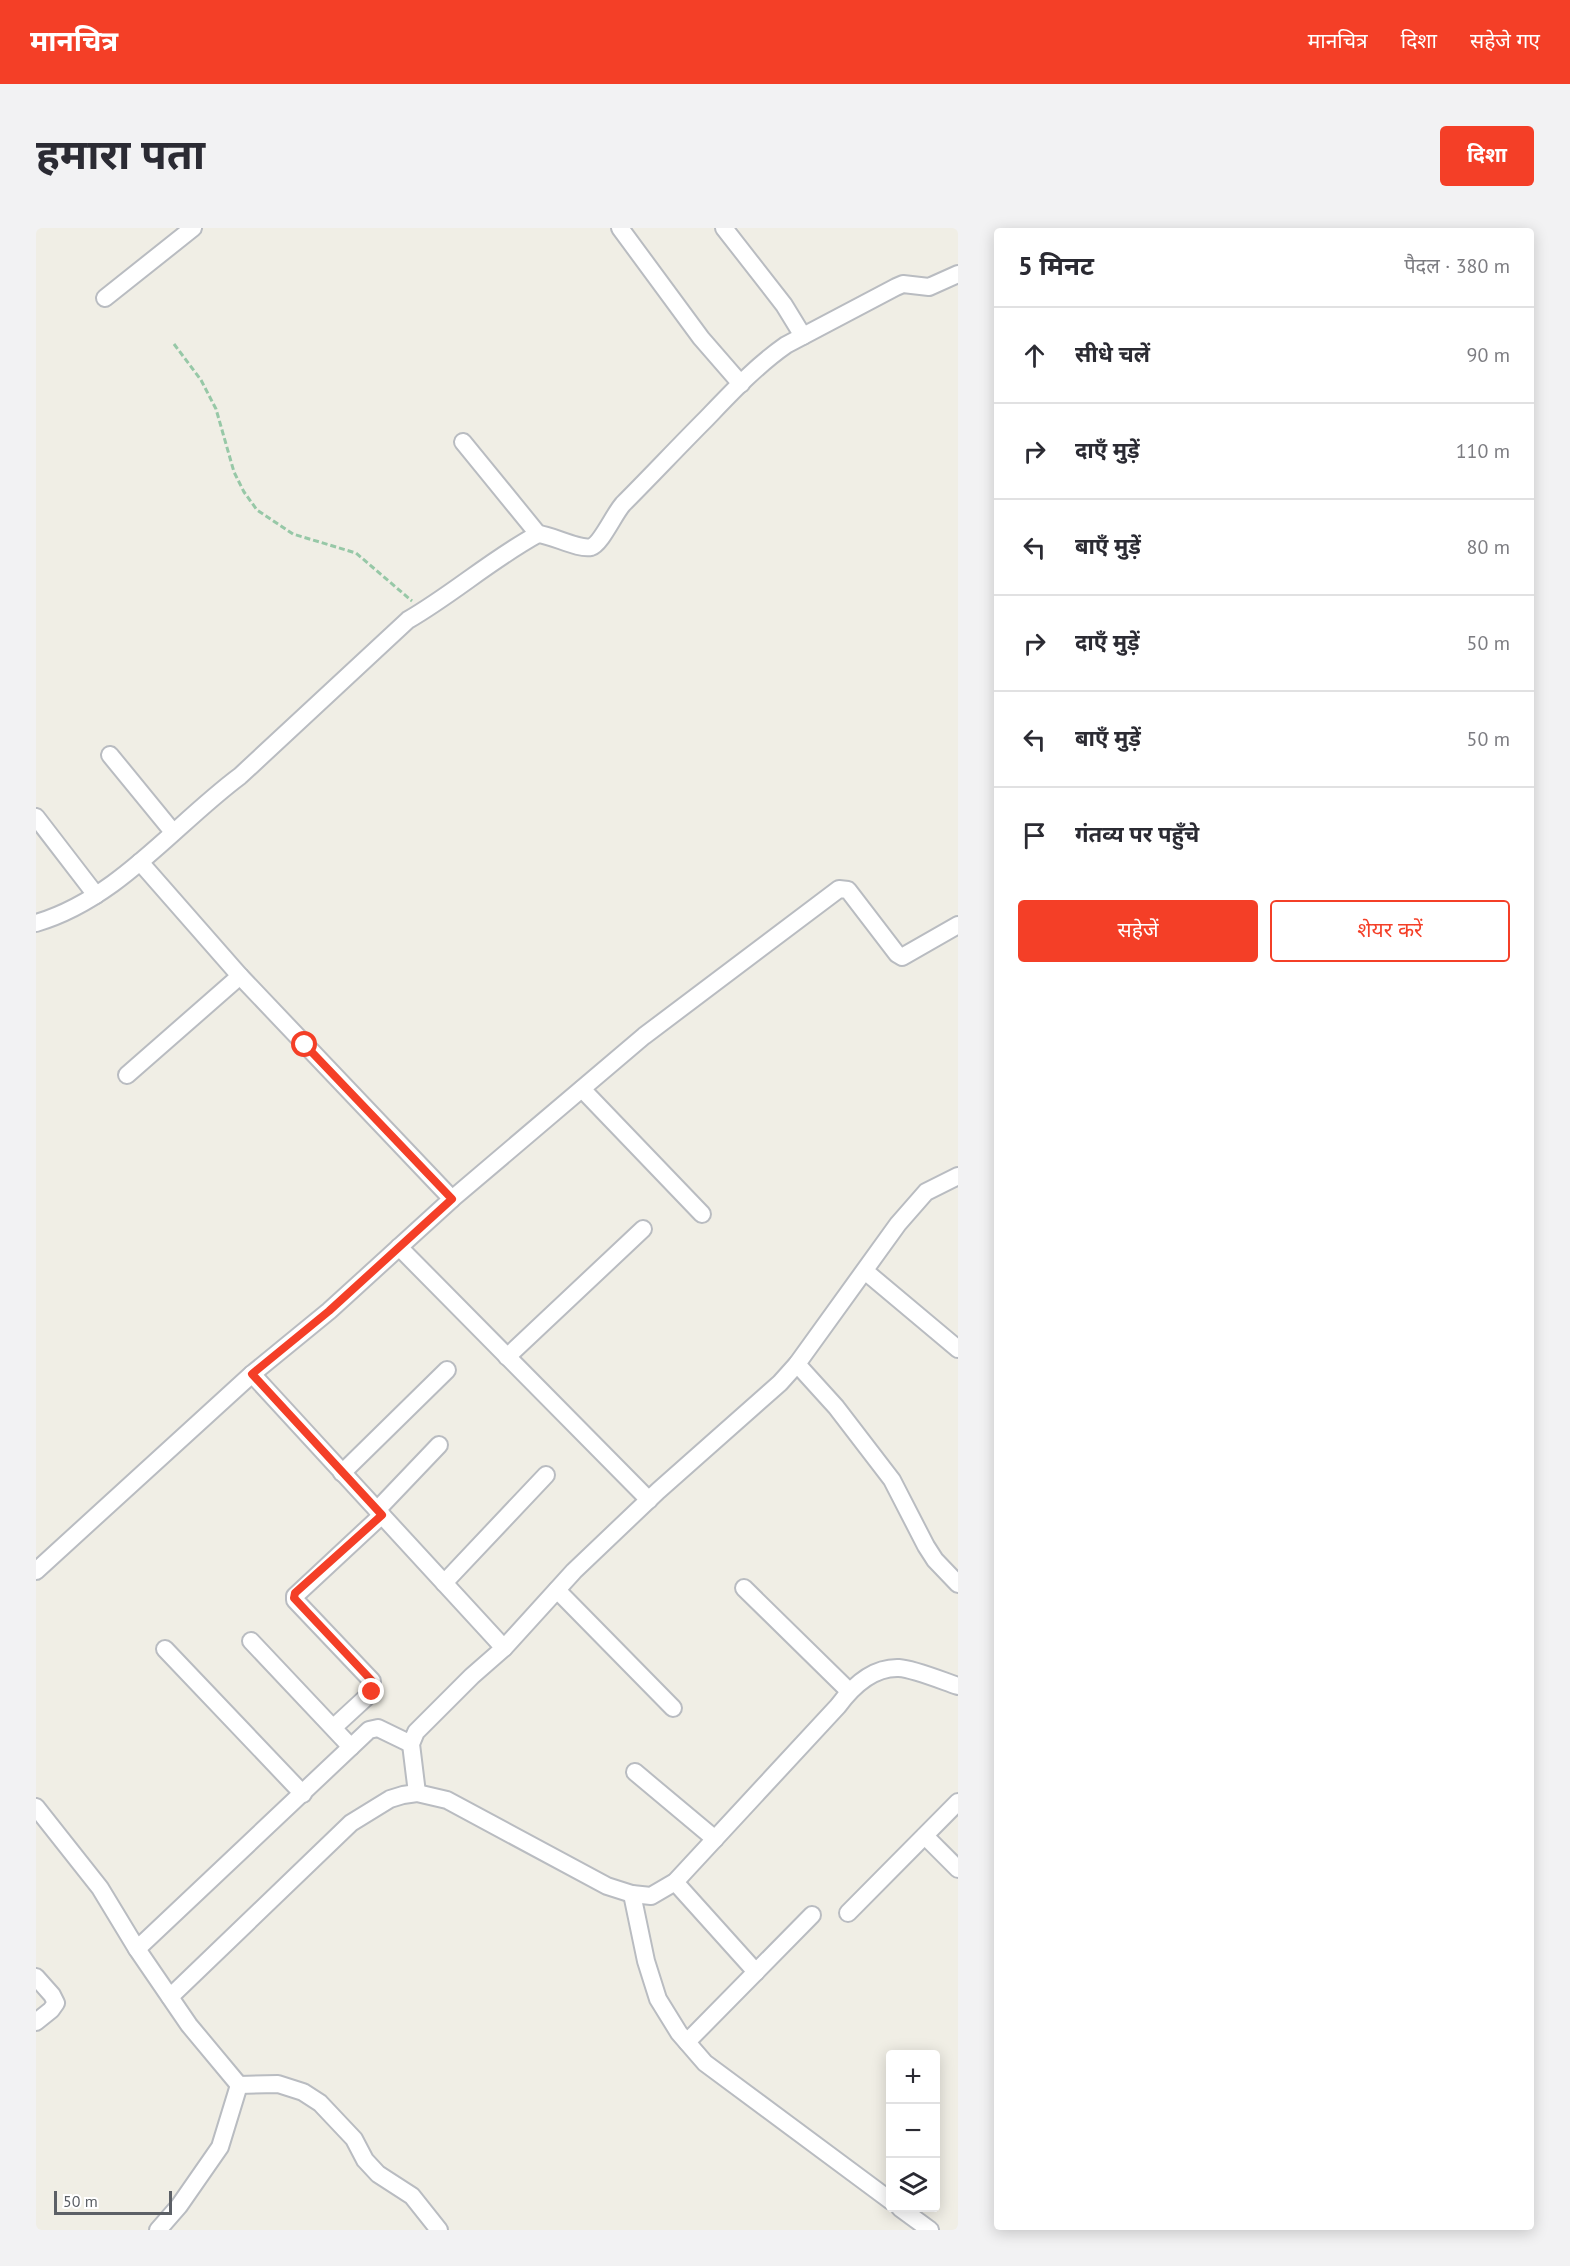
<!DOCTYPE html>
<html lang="hi">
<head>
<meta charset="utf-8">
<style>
	body { margin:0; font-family:"PT Sans","Noto Sans Devanagari",sans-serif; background:#f2f2f3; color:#2b2b33 }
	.controls { position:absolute; right:18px; bottom:18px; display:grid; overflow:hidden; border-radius:6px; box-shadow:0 3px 15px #0003 }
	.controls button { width:54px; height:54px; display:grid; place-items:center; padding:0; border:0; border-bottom:2px solid #e1e1e2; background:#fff; color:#2b2b33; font:30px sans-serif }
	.scale { position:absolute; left:18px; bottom:15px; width:118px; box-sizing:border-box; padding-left:6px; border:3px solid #5c6066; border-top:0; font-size:16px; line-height:21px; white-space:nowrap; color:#5c6066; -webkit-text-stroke:4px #fff; paint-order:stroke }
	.stop { position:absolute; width:18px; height:18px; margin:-14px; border:4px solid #f43f27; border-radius:50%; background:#fff }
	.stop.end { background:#f43f27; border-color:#fff; box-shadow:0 2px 6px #0008 }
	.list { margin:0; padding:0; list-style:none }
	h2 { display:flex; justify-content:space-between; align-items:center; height:78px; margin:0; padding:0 24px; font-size:26px }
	h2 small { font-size:20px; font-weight:400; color:#7c7c81 }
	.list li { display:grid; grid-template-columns:39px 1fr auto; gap:18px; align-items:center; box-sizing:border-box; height:96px; padding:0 24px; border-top:2px solid #e1e1e2 }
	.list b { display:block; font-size:22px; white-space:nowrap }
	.list em { font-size:20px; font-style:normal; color:#7c7c81 }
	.actions { display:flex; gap:12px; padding:18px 24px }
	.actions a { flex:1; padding:14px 0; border:2px solid #f43f27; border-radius:6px; text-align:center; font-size:21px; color:#f43f27 }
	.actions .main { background:#f43f27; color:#fff }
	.icon { flex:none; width:33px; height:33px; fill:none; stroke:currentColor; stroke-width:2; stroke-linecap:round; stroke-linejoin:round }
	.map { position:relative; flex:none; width:922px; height:2002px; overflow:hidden; border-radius:6px }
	header { display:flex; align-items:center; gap:36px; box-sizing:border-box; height:84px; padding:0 30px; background:#f43f27; color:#fff }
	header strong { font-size:28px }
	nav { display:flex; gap:33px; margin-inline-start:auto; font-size:21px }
	.intro { display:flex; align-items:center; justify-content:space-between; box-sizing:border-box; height:144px; padding:0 36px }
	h1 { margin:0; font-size:42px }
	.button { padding:15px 27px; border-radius:6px; background:#f43f27; color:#fff; font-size:21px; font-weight:700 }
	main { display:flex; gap:36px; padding:0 36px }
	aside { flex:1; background:#fff; border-radius:6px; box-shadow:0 3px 15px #0003 }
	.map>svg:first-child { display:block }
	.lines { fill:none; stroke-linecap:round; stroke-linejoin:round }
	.minor-casing { stroke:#b9bcc1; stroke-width:20 }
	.path { stroke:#97c8a7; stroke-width:3; stroke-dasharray:6 3; stroke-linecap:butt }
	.minor { stroke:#fff; stroke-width:16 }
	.route { stroke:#f43f27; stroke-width:8 }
</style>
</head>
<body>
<header>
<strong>मानचित्र</strong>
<nav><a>मानचित्र</a><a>दिशा</a><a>सहेजे गए</a></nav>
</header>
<div class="intro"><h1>हमारा पता</h1><a class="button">दिशा</a></div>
<main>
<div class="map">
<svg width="922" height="2002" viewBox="0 0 922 2002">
	<rect width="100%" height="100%" fill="#f0eee5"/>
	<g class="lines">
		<defs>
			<g id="minor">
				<path d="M584 0 665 110 705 156"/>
				<path d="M688 0 748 77 767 108"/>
				<path d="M69 70 157 0"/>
				<path d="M427 214 502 306"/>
				<path d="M74 527 137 604"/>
				<path d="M0 589 60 667"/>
				<path d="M104 634 204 748 416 971"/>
				<path d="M0 695C82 671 138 597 204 548L372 392C417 366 456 331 502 306 516 307 543 322 555 319 565 316 578 286 587 276 615 248 642 219 670 191 695 165 720 138 750 117L860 59 867 56 893 59 922 46"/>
				<path d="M91 847 204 748"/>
				<path d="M546 861 666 986"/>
				<path d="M363 1019 613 1272"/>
				<path d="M829 1043 922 1121"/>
				<path d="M471 1129 607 1001"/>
				<path d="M761 1136 800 1179 856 1252 890 1318 899 1332 922 1356"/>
				<path d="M216 1146 468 1420"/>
				<path d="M306 1245 411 1142"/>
				<path d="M341 1282 403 1217"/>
				<path d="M0 1343 216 1146 293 1083 416 971 608 808 803 661 812 662 861 726 866 729 922 697"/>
				<path d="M408 1355 510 1247"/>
				<path d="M708 1360 813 1463"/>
				<path d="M521 1362 637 1480"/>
				<path d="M215 1413 315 1519"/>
				<path d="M129 1421 267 1566"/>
				<path d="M298 1499 336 1464V1453L259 1372V1368L346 1287"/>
				<path d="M599 1544 679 1611"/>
				<path d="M381 1565 375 1516 380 1504 436 1448 468 1420 538 1343 622 1263 744 1155 761 1136 862 996 890 964 922 948"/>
				<path d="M0 1579 64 1660 101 1721 153 1797 203 1857 242 1856 267 1864 284 1875 318 1911 329 1932 342 1946 376 1968 403 2002"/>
				<path d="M889 1608 922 1641"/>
				<path d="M639 1654 720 1744"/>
				<path d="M596 1666 610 1733 622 1771 643 1805 669 1835 855 1973"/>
				<path d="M812 1685 922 1574"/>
				<path d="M101 1721 333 1502 342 1500 375 1516"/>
				<path d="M0 1749 16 1767 20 1775 15 1782 0 1794"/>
				<path d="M134 1769 315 1595 354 1571 367 1567 381 1565 411 1572 571 1658 596 1666 615 1668 639 1654 802 1478C816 1459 837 1439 863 1440 878 1441 907 1453 922 1458"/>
				<path d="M651 1814 776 1687"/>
				<path d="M864 1980 894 2002"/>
				<path d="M122 2002 143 1978 184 1919 203 1857"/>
			</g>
		</defs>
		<use href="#minor" class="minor-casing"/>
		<path class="path" d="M138 116 165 152 180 181 198 244 208 264 221 282 257 306 320 325 376 373"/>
		<use href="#minor" class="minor"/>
	</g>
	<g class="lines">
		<path class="route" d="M269 817 416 971 293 1083 216 1146 346 1287 259 1365 258 1370 336 1453V1464"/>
	</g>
</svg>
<div class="controls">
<button>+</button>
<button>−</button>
<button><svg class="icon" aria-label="layers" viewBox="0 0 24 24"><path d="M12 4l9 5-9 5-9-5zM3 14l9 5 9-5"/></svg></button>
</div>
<div class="scale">50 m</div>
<div class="stop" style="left:269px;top:817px"></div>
<div class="stop end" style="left:336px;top:1464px"></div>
</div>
<aside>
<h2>5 मिनट<small>पैदल · 380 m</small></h2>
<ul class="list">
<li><svg class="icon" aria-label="ahead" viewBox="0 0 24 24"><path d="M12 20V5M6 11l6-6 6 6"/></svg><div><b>सीधे चलें</b></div><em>90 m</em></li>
<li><svg class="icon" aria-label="right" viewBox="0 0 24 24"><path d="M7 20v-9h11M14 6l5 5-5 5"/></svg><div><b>दाएँ मुड़ें</b></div><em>110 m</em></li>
<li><svg class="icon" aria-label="left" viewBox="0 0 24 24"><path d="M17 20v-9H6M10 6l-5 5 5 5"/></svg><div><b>बाएँ मुड़ें</b></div><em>80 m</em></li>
<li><svg class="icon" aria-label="right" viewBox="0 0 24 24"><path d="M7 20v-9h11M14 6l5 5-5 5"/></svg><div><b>दाएँ मुड़ें</b></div><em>50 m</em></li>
<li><svg class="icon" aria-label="left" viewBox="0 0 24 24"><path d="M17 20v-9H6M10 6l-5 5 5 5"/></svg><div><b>बाएँ मुड़ें</b></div><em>50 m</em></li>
<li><svg class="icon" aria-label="arrive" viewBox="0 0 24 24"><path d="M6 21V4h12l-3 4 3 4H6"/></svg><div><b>गंतव्य पर पहुँचे</b></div></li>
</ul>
<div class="actions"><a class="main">सहेजें</a><a>शेयर करें</a></div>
</aside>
</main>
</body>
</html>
